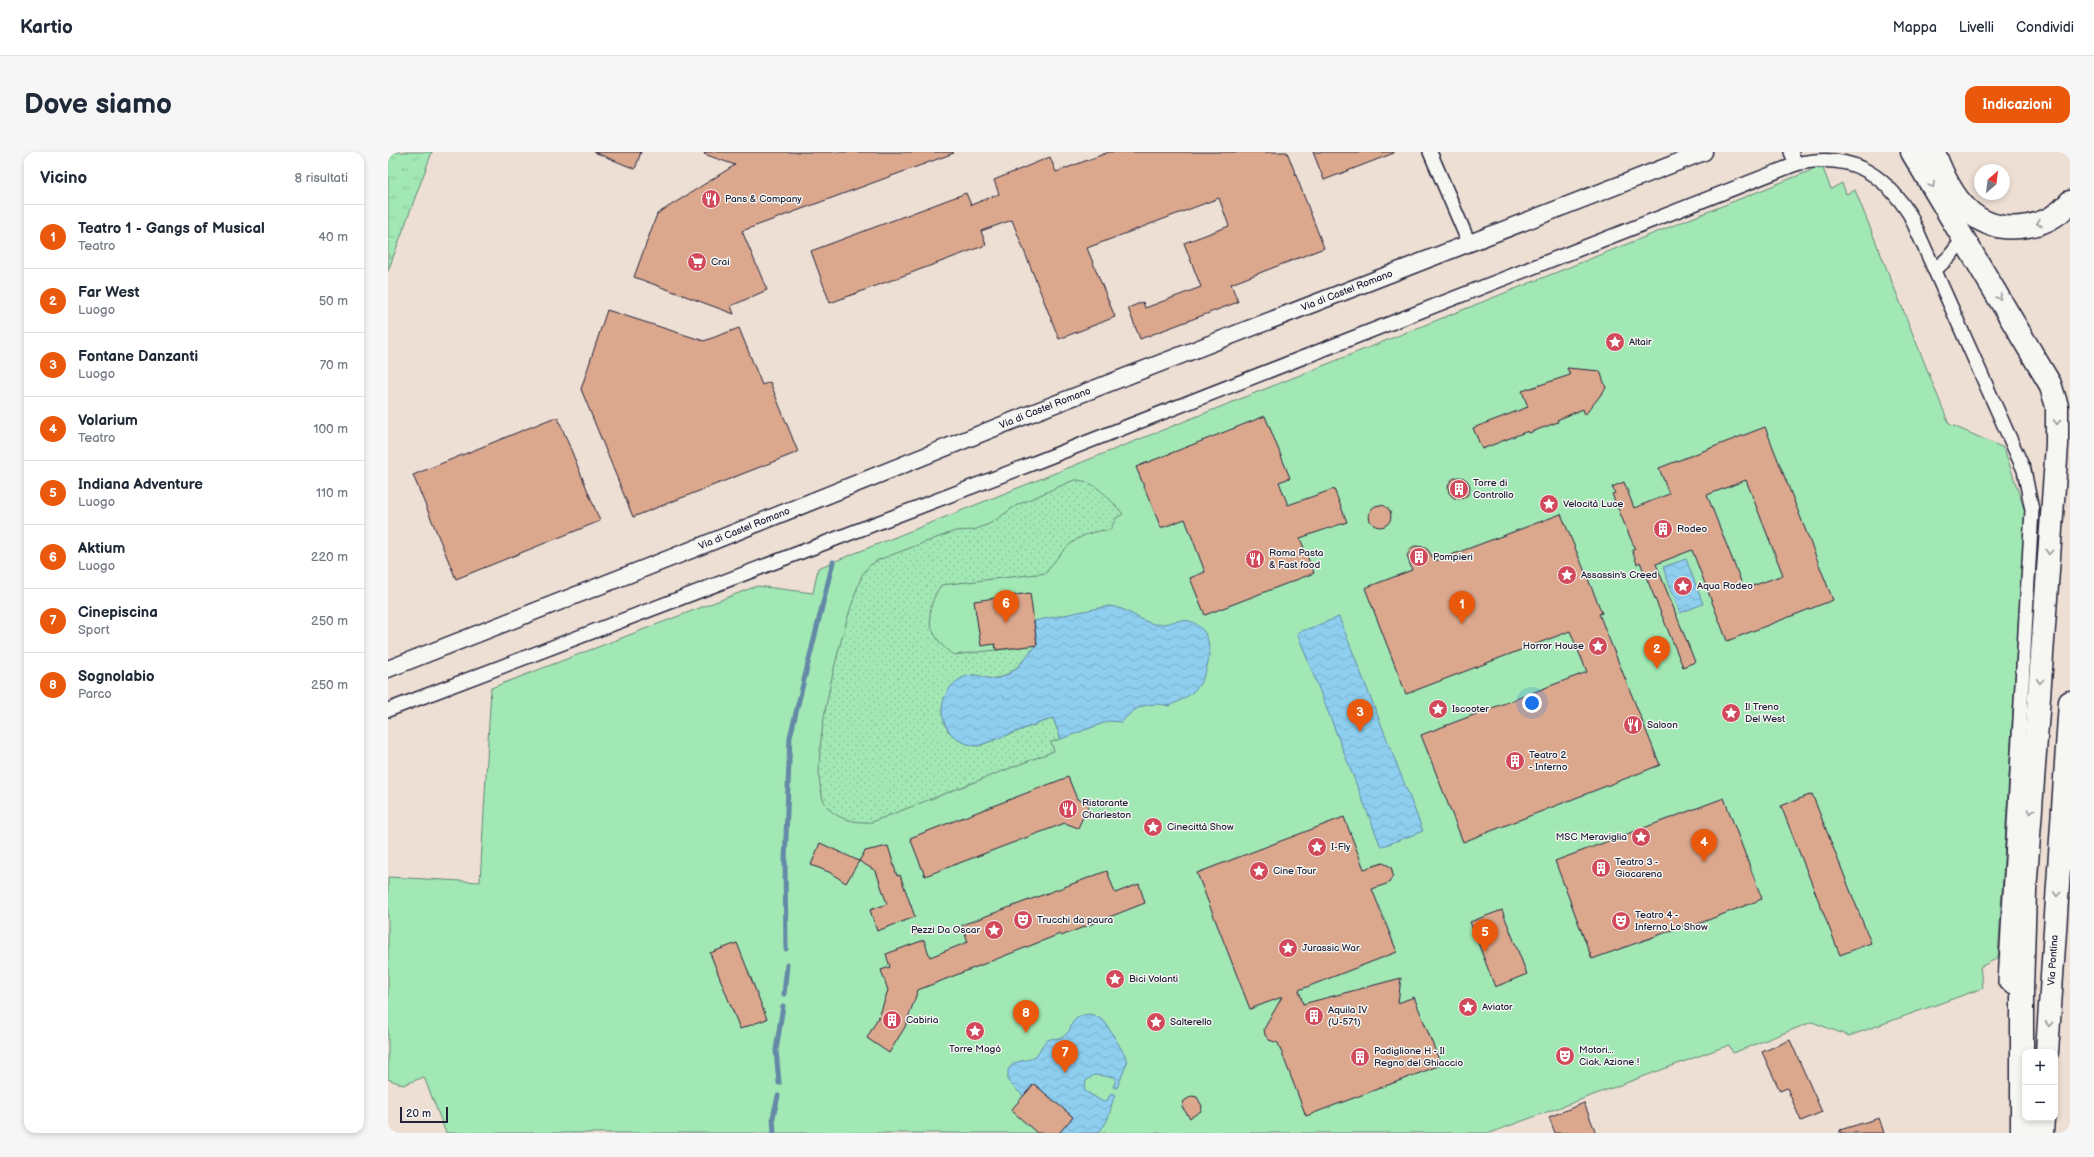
<!DOCTYPE html>
<html lang="it">
<head>
<meta charset="utf-8">
<style>
	body { margin:0; font-family:"Balsamiq Sans",sans-serif; background:#f6f6f7; color:#1f2937 }
	.controls { position:absolute; right:12px; bottom:12px; display:grid; overflow:hidden; border-radius:8px; box-shadow:0 2px 6px #0003 }
	.controls button { width:36px; height:36px; display:grid; place-items:center; padding:0; border:0; border-bottom:1px solid #e0e1e3; background:#fff; color:#1f2937; font:20px sans-serif }
	.compass { position:absolute; left:1586px; top:12px; width:36px; height:36px; border-radius:50%; background:#fff; box-shadow:0 2px 6px #0003; rotate:28deg }
	.scale { position:absolute; left:12px; bottom:10px; width:48px; box-sizing:border-box; padding-left:4px; border:2px solid #22223b; border-top:0; font-size:11px; line-height:14px; white-space:nowrap; color:#22223b; -webkit-text-stroke:3px #f6f6f2; paint-order:stroke }
	.you { position:absolute; left:1144px; top:551px; width:14px; height:14px; margin:-10px; border:3px solid #fff; border-radius:50%; background:#1a73e8; box-shadow:0 0 0 6px #1a73e833 }
	.badge { display:grid; place-items:center; width:26px; height:26px; border-radius:50%; background:#ea580c; color:#fff; font-size:13px; font-weight:700 }
	.pin { position:absolute; translate:-50% -33px; filter:drop-shadow(0 1px 2px #0008) }
	.pin::after { content:''; position:absolute; top:21px; width:14px; height:12px; background:inherit; clip-path:polygon(0 0,100% 0,50% 100%) }
	.list { margin:0; padding:0; list-style:none }
	h2 { display:flex; justify-content:space-between; align-items:center; height:52px; margin:0; padding:0 16px; font-size:17px }
	h2 small { font-size:13px; font-weight:400; color:#747a83 }
	.list li { display:grid; grid-template-columns:26px 1fr auto; gap:12px; align-items:center; box-sizing:border-box; height:64px; padding:0 16px; border-top:1px solid #e0e1e3 }
	.list b { display:block; font-size:15px; white-space:nowrap }
	.list p { margin:0; font-size:13px; white-space:nowrap; color:#747a83 }
	.list em { font-size:13px; font-style:normal; color:#747a83 }
	.map { position:relative; flex:none; width:1682px; height:981px; overflow:hidden; border-radius:12px }
	header { display:flex; align-items:center; gap:24px; box-sizing:border-box; height:56px; padding:0 20px; background:#fff; border-bottom:1px solid #e0e1e3 }
	header strong { font-size:19px }
	nav { display:flex; gap:22px; margin-inline-start:auto; font-size:14px }
	.intro { display:flex; align-items:center; justify-content:space-between; box-sizing:border-box; height:96px; padding:0 24px }
	h1 { margin:0; font-size:28px }
	.button { padding:10px 18px; border-radius:12px; background:#ea580c; color:#fff; font-size:14px; font-weight:700 }
	main { display:flex; gap:24px; padding:0 24px }
	aside { flex:1; background:#fff; border-radius:12px; box-shadow:0 2px 6px #0003 }
	.map>svg:first-child { display:block }
	.grass { fill:url(#grass-tufts); stroke:#628578 }
	.park { fill:#a2e8b4; stroke:#628578 }
	.garden { fill:url(#garden-dots); stroke:#628578 }
	.water { fill:url(#water-waves); stroke:#6389a7 }
	.lines { fill:none; stroke-linecap:round; stroke-linejoin:round }
	.stream { stroke:#6389a7; stroke-width:5 }
	.building { fill:#dba88e; stroke:#22223b; fill-rule:evenodd }
	.pedestrian-tunnel { stroke:#c5b9b5; stroke-width:10; stroke-dasharray:10 5; stroke-linecap:butt }
	.minor-casing { stroke:#22223b; stroke-width:16 }
	.tertiary-casing { stroke:#22223b; stroke-width:19 }
	.trunk-casing { stroke:#22223b; stroke-width:25 }
	.minor { stroke:#f6f6f2; stroke-width:13 }
	.tertiary { stroke:#f6f6f2; stroke-width:16 }
	.trunk { stroke:#f6f6f2; stroke-width:22 }
	.oneway { stroke:#9797a0 }
	.labels { text-anchor:middle; dominant-baseline:central; stroke-width:3; stroke-linejoin:round; paint-order:stroke }
	.poi-label { font-size:10px; fill:#22223b; stroke:#f6f6f2; text-anchor:start }
	.street-label { font-size:10px; fill:#22223b; stroke:#f6f6f2 }
</style>
</head>
<body>
<header>
<strong>Kartio</strong>
<nav><a>Mappa</a><a>Livelli</a><a>Condividi</a></nav>
</header>
<div class="intro"><h1>Dove siamo</h1><a class="button">Indicazioni</a></div>
<main>
<aside>
<h2>Vicino<small>8 risultati</small></h2>
<ul class="list">
<li><span class="badge">1</span><div><b>Teatro 1 - Gangs of Musical</b><p>Teatro</p></div><em>40 m</em></li>
<li><span class="badge">2</span><div><b>Far West</b><p>Luogo</p></div><em>50 m</em></li>
<li><span class="badge">3</span><div><b>Fontane Danzanti</b><p>Luogo</p></div><em>70 m</em></li>
<li><span class="badge">4</span><div><b>Volarium</b><p>Teatro</p></div><em>100 m</em></li>
<li><span class="badge">5</span><div><b>Indiana Adventure</b><p>Luogo</p></div><em>110 m</em></li>
<li><span class="badge">6</span><div><b>Aktium</b><p>Luogo</p></div><em>220 m</em></li>
<li><span class="badge">7</span><div><b>Cinepiscina</b><p>Sport</p></div><em>250 m</em></li>
<li><span class="badge">8</span><div><b>Sognolabio</b><p>Parco</p></div><em>250 m</em></li>
</ul>
</aside>
<div class="map">
<svg width="1682" height="981" viewBox="0 0 1682 981">
	<defs>
		<pattern id="grass-tufts" width="24" height="20" patternUnits="userSpaceOnUse"><rect width="24" height="20" fill="#a2e8b4"/><path d="M3 7l-1-3M5 7V3M7 7l1-3M15 17l-1-3M17 17v-4M19 17l1-3" fill="none" stroke="#8bc79c"/></pattern>
		<pattern id="garden-dots" width="8" height="8" patternUnits="userSpaceOnUse"><rect width="8" height="8" fill="#a2e8b4"/><path d="M2 2h.1M6 6h.1" fill="none" stroke="#8bc79c" stroke-width="1.8" stroke-linecap="round"/></pattern>
		<pattern id="water-waves" width="16" height="10" patternUnits="userSpaceOnUse"><rect width="16" height="10" fill="#8eceef"/><path d="M0 5q4-4 8 0t8 0" fill="none" stroke="#7ab1ce"/></pattern>
	</defs>
	<rect width="100%" height="100%" fill="#eedfd4"/>
	<filter id="ink" filterUnits="userSpaceOnUse"><feTurbulence type="fractalNoise" baseFrequency=".025" numOctaves="2"/><feDisplacementMap in="SourceGraphic" scale="8" xChannelSelector="R" yChannelSelector="G"/><feConvolveMatrix kernelMatrix="1 2 1 2 8 2 1 2 1" color-interpolation-filters="sRGB"/></filter>
	<g filter="url(#ink)">
		<path class="grass" d="M0 0H44L0 119Z"/>
		<path class="park" d="M1434 14 1443 37 1454 31 1458 42 1467 38 1561 272 1616 296 1637 360 1610 806 1592 815 1595 836 1461 884 1424 870 1345 901 1341 893 1102 981H58L36 925 15 933 0 927V725L92 730 103 536 369 434 425 441 430 416Z"/>
		<path class="garden" d="M686 328C707 327 722 348 735 362L728 366 722 378C690 379 675 396 658 421L553 433C535 460 539 483 565 503L649 493C629 514 619 535 585 523L559 578C569 588 577 592 590 594L665 566 673 587 663 590 666 599 484 670C466 671 443 667 435 647 419 602 456 469 474 423L481 414 490 408 567 379 586 378 603 371 629 353Z"/>
		<g class="water">
			<path d="M1298 407 1315 452 1292 461 1275 415Z"/>
			<path d="M721 454C740 456 749 468 766 472 781 474 794 463 808 472 828 484 822 517 811 533 804 543 792 549 781 554 761 549 747 554 734 570L721 569 673 587 665 566 590 594C575 592 563 587 557 572 548 552 561 526 584 523 594 522 601 531 616 524 630 519 639 503 649 493L646 469Z"/>
			<path d="M951 465 1035 679 993 695 909 481Z"/>
			<path d="M700 862 706 863 717 870 737 903 739 911 729 936 725 935 728 928 726 925 706 923 698 929 696 938 715 950 719 949 723 941 727 943C720 960 724 966 710 981H676L673 978 685 965 646 932 635 944 620 929V918C627 906 636 911 646 905 653 900 653 890 662 887 665 886 670 887 674 885 687 879 678 866 700 862Z"/>
		</g>
		<g class="lines">
			<g class="stream">
				<path d="M398 797 397 710 402 585 445 410"/>
				<path d="M396 842 399 813"/>
				<path d="M391 931 388 898 395 854"/>
				<path d="M386 981 385 965 390 944"/>
			</g>
		</g>
		<g class="building">
			<path d="M206 0H253L247 17Z"/>
			<path d="M317 0H565L566 1 354 79 379 138 343 154 346 162 246 125 269 62 347 13 316 2Z"/>
			<path d="M721 0H899L936 96 843 132 850 150 752 187 740 156 755 150 757 156 813 135 796 91 841 74 831 46 699 96 727 165 671 187 624 68 593 79 598 93 442 151 423 99 578 41 583 53 611 42 606 28 662 5 668 20Z"/>
			<path d="M925 0H1006V1L936 28Z"/>
			<path d="M219 158 316 189 351 176 374 233 382 230 410 300 245 365 193 237Z"/>
			<path d="M1179 216 1212 219 1218 236 1197 263 1195 257 1169 268 1170 270 1141 281 1140 279 1094 297 1085 276 1140 255 1134 239 1182 223Z"/>
			<path d="M877 264 902 326 891 330 900 353 946 337 959 370 912 386 926 421 817 463 802 426 817 420 797 367 773 376 748 315Z"/>
			<path d="M165 266H170L212 369 68 427 25 323Z"/>
			<path d="M1377 275 1445 448 1339 489 1304 398 1268 412 1307 510 1295 515 1252 410 1249 412 1244 398 1247 397 1224 342 1227 341 1224 335 1236 330 1246 356 1281 342 1271 316ZM1358 328 1395 423 1356 437 1319 343Z"/>
			<circle cx="1071" cy="336" r="11"/>
			<circle cx="992" cy="364" r="11"/>
			<path d="M1173 362 1214 461 1211 462 1272 613 1075 690 1033 583 1199 520 1182 479 1018 542 977 436 1024 418 1019 404 1023 396 1027 394 1036 395 1040 398 1047 409Z"/>
			<path d="M642 441 649 493 608 498 607 492 593 494 586 449Z"/>
			<path d="M680 625 689 647 701 652 690 676 677 671 537 724 522 686Z"/>
			<path d="M1424 642 1483 791 1452 803 1393 654Z"/>
			<path d="M1336 646 1374 747 1297 777 1296 774 1204 807 1167 709Z"/>
			<path d="M956 665 976 717 995 711 1003 715 1005 723 1001 731 984 737 1009 800 911 838 915 852 1013 826 1010 851 1026 845 1053 913 918 964 890 891 881 888 877 883 876 877 894 845 862 857 809 721Z"/>
			<path d="M432 691 471 709 458 731 441 720 423 713Z"/>
			<path d="M500 694 509 724 512 723 527 765 489 779 482 758 499 752 488 719 471 709 477 699Z"/>
			<path d="M719 719 727 741 751 732 757 751 673 784 672 782 530 838 517 875 501 901 479 886 492 862 500 838 493 818 502 815 498 802 536 788 542 805 580 790 574 773Z"/>
			<path d="M1114 758 1139 822 1107 835 1082 770Z"/>
			<path d="M349 791 379 867 352 877 322 801Z"/>
			<path d="M1402 888 1434 960 1413 969 1399 936 1392 939 1374 900Z"/>
			<path d="M646 932 685 965 671 981H649L623 958Z"/>
			<path d="M804 944 809 945 814 954 813 959 802 966 794 955 796 949Z"/>
			<path d="M1196 951 1208 981H1167L1161 965Z"/>
			<path d="M1491 966 1496 981H1452V978Z"/>
		</g>
		<g class="lines">
			<path class="pedestrian-tunnel" d="M524 780 531 777"/>
			<defs>
				<g id="minor">
					<path d="M1042 0 1081 91"/>
					<path d="M1403 0 1408 12"/>
					<path d="M1547 118 1561 105 1576 86"/>
					<path d="M0 558 646 311 1408 12C1461 0 1495 20 1522 63L1636 318 1644 358 1617 830 1625 835 1634 837"/>
				</g>
				<g id="tertiary">
					<path id="s1" d="M0 517 303 398 644 261 1316 0"/>
				</g>
				<g id="trunk">
					<path d="M1524 0 1662 232 1669 254V293L1637 740 1634 837V981"/>
					<path d="M1546 0C1562 44 1586 84 1640 74 1657 71 1671 63 1682 50"/>
					<path id="s2" d="M1659 900 1682 550"/>
					<path d="M1654 981 1655 966"/>
				</g>
			</defs>
			<use href="#minor" class="minor-casing"/>
			<use href="#tertiary" class="tertiary-casing"/>
			<use href="#trunk" class="trunk-casing"/>
			<use href="#minor" class="minor"/>
			<use href="#tertiary" class="tertiary"/>
			<use href="#trunk" class="trunk"/>
		</g>
		<defs><path id="oneway-chevron" d="M-2-3.5L2.5 0L-2 3.5" fill="none" stroke-width="1.6" stroke-linecap="round" stroke-linejoin="round"/></defs>
		<g class="oneway">
			<use href="#oneway-chevron" transform="translate(1544 33) rotate(59)"/>
			<use href="#oneway-chevron" transform="translate(1651 71) rotate(163)"/>
			<use href="#oneway-chevron" transform="translate(1611 145) rotate(59)"/>
			<use href="#oneway-chevron" transform="translate(1669 270) rotate(90)"/>
			<use href="#oneway-chevron" transform="translate(1661 400) rotate(94)"/>
			<use href="#oneway-chevron" transform="translate(1652 529) rotate(94)"/>
			<use href="#oneway-chevron" transform="translate(1643 659) rotate(94)"/>
			<use href="#oneway-chevron" transform="translate(1669 742) rotate(94)"/>
			<use href="#oneway-chevron" transform="translate(1661 872) rotate(94)"/>
		</g>
	</g>
	<defs>
		<symbol id="restaurant-disc" viewBox="-11 -11 22 22"><circle r="9.5" fill="#d1495b" stroke="#f6f6f2"/><path d="M-5-6h1v4h1v-4h1v4h1v-4h1v5L-1.5 .5V6h-2V.5L-5-1ZM5-6V6H3V1.5H1.5Q1.5-4 5-6Z" fill="#fff"/></symbol>
		<symbol id="supermarket-disc" viewBox="-11 -11 22 22"><circle r="9.5" fill="#d1495b" stroke="#f6f6f2"/><path d="M-6-5.5h2.5l.6 2H6L4.5 2H-2.5L-4.4-4H-6ZM-1.5 3.2a1.3 1.3 0 1 0 .1 0ZM3 3.2a1.3 1.3 0 1 0 .1 0Z" fill="#fff"/></symbol>
		<symbol id="sight-disc" viewBox="-11 -11 22 22"><circle r="9.5" fill="#d1495b" stroke="#f6f6f2"/><path d="M0-6L1.8-2.2L6-1.7L2.9 1.2L3.7 5.4L0 3.3L-3.7 5.4L-2.9 1.2L-6-1.7L-1.8-2.2Z" fill="#fff"/></symbol>
		<symbol id="building-disc" viewBox="-11 -11 22 22"><circle r="9.5" fill="#d1495b" stroke="#f6f6f2"/><path d="M-4-6H4V6H1V3H-1V6H-4ZM-2.5-4.3h1.7v1.8h-1.7ZM.8-4.3h1.7v1.8H.8ZM-2.5-1h1.7V.8h-1.7ZM.8-1h1.7V.8H.8Z" fill="#fff"/></symbol>
		<symbol id="theatre-disc" viewBox="-11 -11 22 22"><circle r="9.5" fill="#d1495b" stroke="#f6f6f2"/><path d="M-5-5.5Q0-4 5-5.5V0Q5 5 0 6Q-5 5-5 0ZM-3.3-2.5H-1v1.5H-3.3ZM1-2.5H3.3v1.5H1ZM-2.8 1Q0 5.5 2.8 1Z" fill="#fff"/></symbol>
	</defs>
	<g fill-rule="evenodd">
		<use href="#restaurant-disc" x="312" y="36" width="22" height="22"/>
		<use href="#supermarket-disc" x="298" y="99" width="22" height="22"/>
		<use href="#sight-disc" x="1216" y="179" width="22" height="22"/>
		<use href="#building-disc" x="1060" y="326" width="22" height="22"/>
		<use href="#sight-disc" x="1150" y="341" width="22" height="22"/>
		<use href="#building-disc" x="1264" y="366" width="22" height="22"/>
		<use href="#building-disc" x="1020" y="394" width="22" height="22"/>
		<use href="#restaurant-disc" x="856" y="396" width="22" height="22"/>
		<use href="#sight-disc" x="1168" y="412" width="22" height="22"/>
		<use href="#sight-disc" x="1284" y="423" width="22" height="22"/>
		<use href="#sight-disc" x="1199" y="483" width="22" height="22"/>
		<use href="#sight-disc" x="1039" y="546" width="22" height="22"/>
		<use href="#sight-disc" x="1332" y="550" width="22" height="22"/>
		<use href="#restaurant-disc" x="1234" y="562" width="22" height="22"/>
		<use href="#building-disc" x="1116" y="598" width="22" height="22"/>
		<use href="#restaurant-disc" x="669" y="646" width="22" height="22"/>
		<use href="#sight-disc" x="754" y="664" width="22" height="22"/>
		<use href="#sight-disc" x="1242" y="674" width="22" height="22"/>
		<use href="#sight-disc" x="918" y="684" width="22" height="22"/>
		<use href="#building-disc" x="1202" y="705" width="22" height="22"/>
		<use href="#sight-disc" x="860" y="708" width="22" height="22"/>
		<use href="#theatre-disc" x="624" y="757" width="22" height="22"/>
		<use href="#theatre-disc" x="1222" y="758" width="22" height="22"/>
		<use href="#sight-disc" x="595" y="767" width="22" height="22"/>
		<use href="#sight-disc" x="889" y="785" width="22" height="22"/>
		<use href="#sight-disc" x="716" y="816" width="22" height="22"/>
		<use href="#sight-disc" x="1069" y="844" width="22" height="22"/>
		<use href="#building-disc" x="915" y="853" width="22" height="22"/>
		<use href="#building-disc" x="493" y="857" width="22" height="22"/>
		<use href="#sight-disc" x="757" y="859" width="22" height="22"/>
		<use href="#sight-disc" x="576" y="868" width="22" height="22"/>
		<use href="#theatre-disc" x="1166" y="893" width="22" height="22"/>
		<use href="#building-disc" x="961" y="894" width="22" height="22"/>
	</g>
	<g class="labels">
		<g class="poi-label">
			<text x="337" y="47">Pans &amp; Company</text>
			<text x="323" y="110">Crai</text>
			<text x="1241" y="190">Altair</text>
			<text x="1085" y="331">Torre di<tspan x="1085" dy="12">Controllo</tspan></text>
			<text x="1175" y="352">Velocità Luce</text>
			<text x="1289" y="377">Rodeo</text>
			<text x="881" y="401">Roma Pasta<tspan x="881" dy="12">&amp; Fast food</tspan></text>
			<text x="1045" y="405">Pompieri</text>
			<text x="1193" y="423">Assassin's Creed</text>
			<text x="1309" y="434">Aqua Rodeo</text>
			<text x="1196" y="494" text-anchor="end">Horror House</text>
			<text x="1357" y="555">Il Treno<tspan x="1357" dy="12">Del West</tspan></text>
			<text x="1064" y="557">Iscooter</text>
			<text x="1259" y="573">Saloon</text>
			<text x="1141" y="603">Teatro 2<tspan x="1141" dy="12">- Inferno</tspan></text>
			<text x="694" y="651">Ristorante<tspan x="694" dy="12">Charleston</tspan></text>
			<text x="779" y="675">Cinecittà Show</text>
			<text x="1239" y="685" text-anchor="end">MSC Meraviglia</text>
			<text x="943" y="695">I-Fly</text>
			<text x="1227" y="710">Teatro 3 -<tspan x="1227" dy="12">Giocarena</tspan></text>
			<text x="885" y="719">Cine Tour</text>
			<text x="1247" y="763">Teatro 4 -<tspan x="1247" dy="12">Inferno Lo Show</tspan></text>
			<text x="649" y="768">Trucchi da paura</text>
			<text x="592" y="778" text-anchor="end">Pezzi Da Oscar</text>
			<text x="914" y="796">Jurassic War</text>
			<text x="741" y="827">Bici Volanti</text>
			<text x="1094" y="855">Aviator</text>
			<text x="940" y="858">Aquila IV<tspan x="940" dy="12">(U-571)</tspan></text>
			<text x="518" y="868">Cabiria</text>
			<text x="782" y="870">Salterello</text>
			<text x="587" y="897" text-anchor="middle">Torre Magò</text>
			<text x="1191" y="898">Motori...<tspan x="1191" dy="12">Ciak, Azione !</tspan></text>
			<text x="986" y="899">Padiglione H - Il<tspan x="986" dy="12">Regno del Ghiaccio</tspan></text>
		</g>
		<g class="street-label">
			<text stroke="none"><textPath href="#s1" startOffset="1031">Via di Castel Romano</textPath></text>
			<text stroke="none"><textPath href="#s1" startOffset="707">Via di Castel Romano</textPath></text>
			<text stroke="none"><textPath href="#s1" startOffset="383">Via di Castel Romano</textPath></text>
			<text stroke="none"><textPath href="#s2" startOffset="92">Via Pontina</textPath></text>
		</g>
	</g>
</svg>
<div class="controls">
<button>+</button>
<button>−</button>
</div>
<svg class="compass" viewBox="-18 -18 36 36"><path d="M0-13l5 13h-10z" fill="#e53935"/><path d="M0 13l5-13h-10z" fill="#747a83"/></svg>
<div class="scale">20 m</div>
<div class="you"></div>
<div class="pin badge" style="left:1074px;top:472px">1</div>
<div class="pin badge" style="left:1269px;top:517px">2</div>
<div class="pin badge" style="left:972px;top:580px">3</div>
<div class="pin badge" style="left:1316px;top:710px">4</div>
<div class="pin badge" style="left:1097px;top:800px">5</div>
<div class="pin badge" style="left:618px;top:471px">6</div>
<div class="pin badge" style="left:677px;top:921px">7</div>
<div class="pin badge" style="left:638px;top:881px">8</div>
</div>
</main>
</body>
</html>
